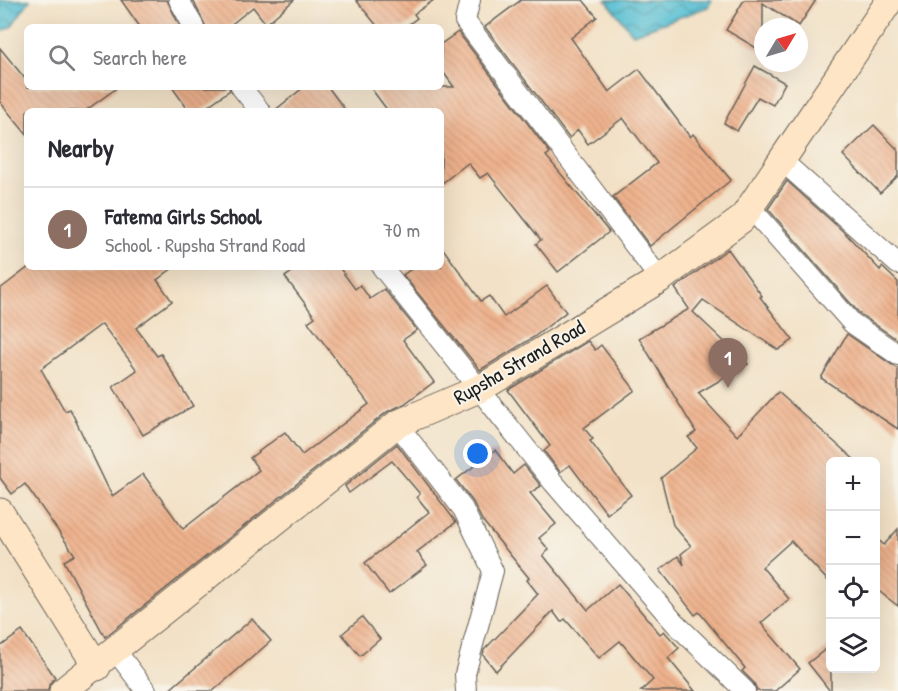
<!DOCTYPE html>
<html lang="en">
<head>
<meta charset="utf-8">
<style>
	body { margin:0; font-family:"Patrick Hand",sans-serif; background:#f2f2f3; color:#2b2b33 }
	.controls { position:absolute; right:18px; bottom:18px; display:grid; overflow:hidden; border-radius:9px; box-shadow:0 6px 24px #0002 }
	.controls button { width:54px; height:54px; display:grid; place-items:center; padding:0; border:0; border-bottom:2px solid #e1e1e2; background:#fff; color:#2b2b33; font:30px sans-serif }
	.compass { position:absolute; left:754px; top:18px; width:54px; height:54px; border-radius:50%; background:#fff; box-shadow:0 6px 24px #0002; rotate:52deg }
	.you { position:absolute; left:478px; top:454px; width:21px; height:21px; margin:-15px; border:4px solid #fff; border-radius:50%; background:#1a73e8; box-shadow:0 0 0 9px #1a73e833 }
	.badge { display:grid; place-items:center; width:39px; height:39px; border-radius:50%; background:#c8321e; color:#fff; font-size:20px; font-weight:700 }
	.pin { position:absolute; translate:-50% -50px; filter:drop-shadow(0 2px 3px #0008) }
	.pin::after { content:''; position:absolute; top:32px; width:21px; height:18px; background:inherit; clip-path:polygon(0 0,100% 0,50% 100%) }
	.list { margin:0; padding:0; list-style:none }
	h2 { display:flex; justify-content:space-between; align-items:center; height:78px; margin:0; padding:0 24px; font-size:26px }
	h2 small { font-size:20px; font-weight:400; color:#7c7c81 }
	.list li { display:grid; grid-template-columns:39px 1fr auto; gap:18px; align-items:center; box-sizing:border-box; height:84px; padding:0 24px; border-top:2px solid #e1e1e2 }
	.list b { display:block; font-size:22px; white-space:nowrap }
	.list p { margin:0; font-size:20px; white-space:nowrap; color:#7c7c81 }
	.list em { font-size:20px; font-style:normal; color:#7c7c81 }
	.icon { flex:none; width:33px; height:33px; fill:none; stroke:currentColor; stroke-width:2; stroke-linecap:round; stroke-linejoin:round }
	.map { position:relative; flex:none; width:898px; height:691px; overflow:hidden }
	.search { position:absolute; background:#fff; box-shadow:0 6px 24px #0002; left:24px; top:24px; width:420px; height:66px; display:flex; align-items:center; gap:15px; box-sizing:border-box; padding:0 21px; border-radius:9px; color:#7c7c81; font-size:22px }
	.panel { position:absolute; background:#fff; box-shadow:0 6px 24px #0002; left:24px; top:108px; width:420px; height:162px; border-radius:9px }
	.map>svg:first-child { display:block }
	.water { fill:url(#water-waves); stroke:#396e78; stroke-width:1.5 }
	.building { fill:url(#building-back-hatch) }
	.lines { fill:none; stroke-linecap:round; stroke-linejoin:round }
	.street-casing { stroke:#676158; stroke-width:22 }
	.secondary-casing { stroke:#676158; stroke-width:29 }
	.street { stroke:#fff; stroke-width:20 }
	.secondary { stroke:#fee5c5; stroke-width:27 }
	.labels { text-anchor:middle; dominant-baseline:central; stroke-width:4.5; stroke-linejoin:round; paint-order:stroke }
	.street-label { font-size:21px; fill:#1c1c1c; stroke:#f7f3e8 }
</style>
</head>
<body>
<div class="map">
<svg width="898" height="691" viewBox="0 0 898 691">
	<defs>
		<pattern id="water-waves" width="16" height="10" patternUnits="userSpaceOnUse" patternTransform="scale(1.5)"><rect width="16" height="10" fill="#56bfd3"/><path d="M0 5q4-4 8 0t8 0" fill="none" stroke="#469aaa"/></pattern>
		<pattern id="building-back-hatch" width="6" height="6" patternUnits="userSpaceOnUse" patternTransform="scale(1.5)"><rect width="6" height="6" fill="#eeb28d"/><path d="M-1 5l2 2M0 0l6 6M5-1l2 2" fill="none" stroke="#cc9879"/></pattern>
	</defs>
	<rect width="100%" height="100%" fill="#f7f3e8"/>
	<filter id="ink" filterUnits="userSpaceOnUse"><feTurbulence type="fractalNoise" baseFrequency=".0167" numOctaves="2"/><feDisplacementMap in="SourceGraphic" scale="12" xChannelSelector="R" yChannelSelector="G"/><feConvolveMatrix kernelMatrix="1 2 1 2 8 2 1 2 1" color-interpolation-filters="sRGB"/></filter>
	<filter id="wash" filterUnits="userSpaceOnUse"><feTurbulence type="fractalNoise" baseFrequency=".008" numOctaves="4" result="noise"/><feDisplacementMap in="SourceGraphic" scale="24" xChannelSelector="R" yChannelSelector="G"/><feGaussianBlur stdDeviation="1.35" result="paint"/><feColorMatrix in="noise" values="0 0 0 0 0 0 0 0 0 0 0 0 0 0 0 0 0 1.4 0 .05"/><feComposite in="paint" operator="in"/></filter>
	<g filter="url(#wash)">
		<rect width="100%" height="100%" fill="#f2e1c6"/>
		<g class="water">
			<path d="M0 0H30L11 27 0 32Z"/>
			<path d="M606 0H712L708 7 633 34Z"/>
		</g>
		<g id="blocks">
			<g class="building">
				<path d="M121 0H167L180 27H140Z"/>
				<path d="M193 0H294L266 24 253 7 228 27H206Z"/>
				<path d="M356 0H434L414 14 417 18 405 27H378Z"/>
				<path d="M521 0H583L597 17 571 38 609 92 639 69 690 137 693 134 731 180 650 246 613 197 657 163 623 118 588 144 578 130 569 138 485 27Z"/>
				<path d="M744 0H816L799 26 763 3V52L726 30Z"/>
				<path d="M458 32 550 153 546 156 609 232 558 272 536 244 541 240 488 173 480 178 468 163 441 184V111H388L370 87H454L441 69V44Z"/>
				<path d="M0 48 27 81V87H118L85 111H27V135L0 102Z"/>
				<path d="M755 66 785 83 773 105 758 97 737 131 724 123Z"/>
				<path d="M172 87H229L230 90 201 111H189Z"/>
				<path d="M304 87H328L346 111H274Z"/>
				<path d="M874 125 898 150V176L880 193 843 155Z"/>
				<path d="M787 181 846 234 880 270 882 267 898 282V340L860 314 768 209Z"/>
				<path d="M441 246 481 301 489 296 504 317 547 286 566 312 534 337 480 370 403 275 414 267H441Z"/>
				<path d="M728 249 762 296 760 297 793 340 778 350 703 300 693 312 748 364 698 393 737 436 778 392 857 462H831V584L791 541 762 567 789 599 761 623 800 669 775 691H757L754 683 742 671 745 668 699 612 695 615 660 570 678 556 684 565 681 554 691 546 673 525 661 478 697 448 688 437 696 432 639 338 689 309 675 288Z"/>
				<path d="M29 267H174L157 280 172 301 136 328 157 356 161 354 193 406 143 435 113 387 137 370 102 324 41 369 65 411 70 409 112 496 143 474 183 529 259 470 250 458 285 432 302 455 369 404 308 322 315 317 285 277 299 267H339L355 289 360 285 370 299 384 289 417 330 403 340 434 382 404 404 387 412 105 637 64 561 75 555 25 484 12 494 0 478V289Z"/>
				<path d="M847 334 898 369V429L821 378Z"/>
				<path d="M588 341 595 350 601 345 635 390 584 428 593 439 590 441 631 495 607 514 570 465 560 472 544 451 550 446 508 390Z"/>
				<path d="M397 444 456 522 417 552 427 565 389 594 365 563 429 512 417 497 420 494 392 461 349 493 345 486Z"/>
				<path d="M495 450 513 474 524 465 541 486 530 493 556 524 539 538 549 550 543 555 588 610 618 584 660 634 664 631 679 648 668 658 695 691H641L653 680 620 641 599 658 565 619 561 622 553 611 496 671 483 655 484 650 538 594 527 580 529 578 482 520 473 502 456 480Z"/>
				<path d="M898 529V606L876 589V538L884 545Z"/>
				<path d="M362 617 380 639 360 656 342 634Z"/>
				<path d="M252 619 271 641 213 691H168Z"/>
				<path d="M22 631 55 677 49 685 48 691H0V647Z"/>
				<path d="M831 645V691H830L808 663Z"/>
			</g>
		</g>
	</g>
	<g filter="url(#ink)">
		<use href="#blocks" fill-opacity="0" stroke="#676158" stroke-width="1.5"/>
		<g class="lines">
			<defs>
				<g id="street">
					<path d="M179 0 194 27"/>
					<path d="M470 0 465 21 660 279"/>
					<path d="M241 87 260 111"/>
					<path d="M780 159 898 264"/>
					<path d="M750 207 852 323 898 355"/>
					<path d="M382 267 553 482 675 623 745 691"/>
					<path d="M397 424 463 509 493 571 465 674 466 691"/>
					<path d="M116 651 146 691"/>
				</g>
				<g id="secondary">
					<path d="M0 512 97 667"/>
					<path d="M63 691 397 424 481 388 660 279 742 219 890 0"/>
				</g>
			</defs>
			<use href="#street" class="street-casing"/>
			<use href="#secondary" class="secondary-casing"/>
			<use href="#street" class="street"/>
			<use href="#secondary" class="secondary"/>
		</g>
	</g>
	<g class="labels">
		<g class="street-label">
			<text transform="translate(519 362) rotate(-30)">Rupsha Strand Road</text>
		</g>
	</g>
</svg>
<div class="controls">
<button>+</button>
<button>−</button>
<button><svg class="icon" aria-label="locate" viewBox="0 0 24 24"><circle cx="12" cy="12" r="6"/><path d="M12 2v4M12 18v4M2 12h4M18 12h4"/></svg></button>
<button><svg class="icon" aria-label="layers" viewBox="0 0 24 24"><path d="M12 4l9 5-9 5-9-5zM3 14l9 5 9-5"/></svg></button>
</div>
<svg class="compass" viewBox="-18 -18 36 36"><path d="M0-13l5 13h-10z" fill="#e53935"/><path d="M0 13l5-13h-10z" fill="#7c7c81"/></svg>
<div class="you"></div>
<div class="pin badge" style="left:728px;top:388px;background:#8d6e63">1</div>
<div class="search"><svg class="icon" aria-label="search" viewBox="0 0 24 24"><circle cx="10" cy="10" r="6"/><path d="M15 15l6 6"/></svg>Search here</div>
<section class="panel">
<h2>Nearby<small></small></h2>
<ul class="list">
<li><span class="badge" style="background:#8d6e63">1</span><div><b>Fatema Girls School</b><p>School · Rupsha Strand Road</p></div><em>70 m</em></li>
</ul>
</section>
</div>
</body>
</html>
